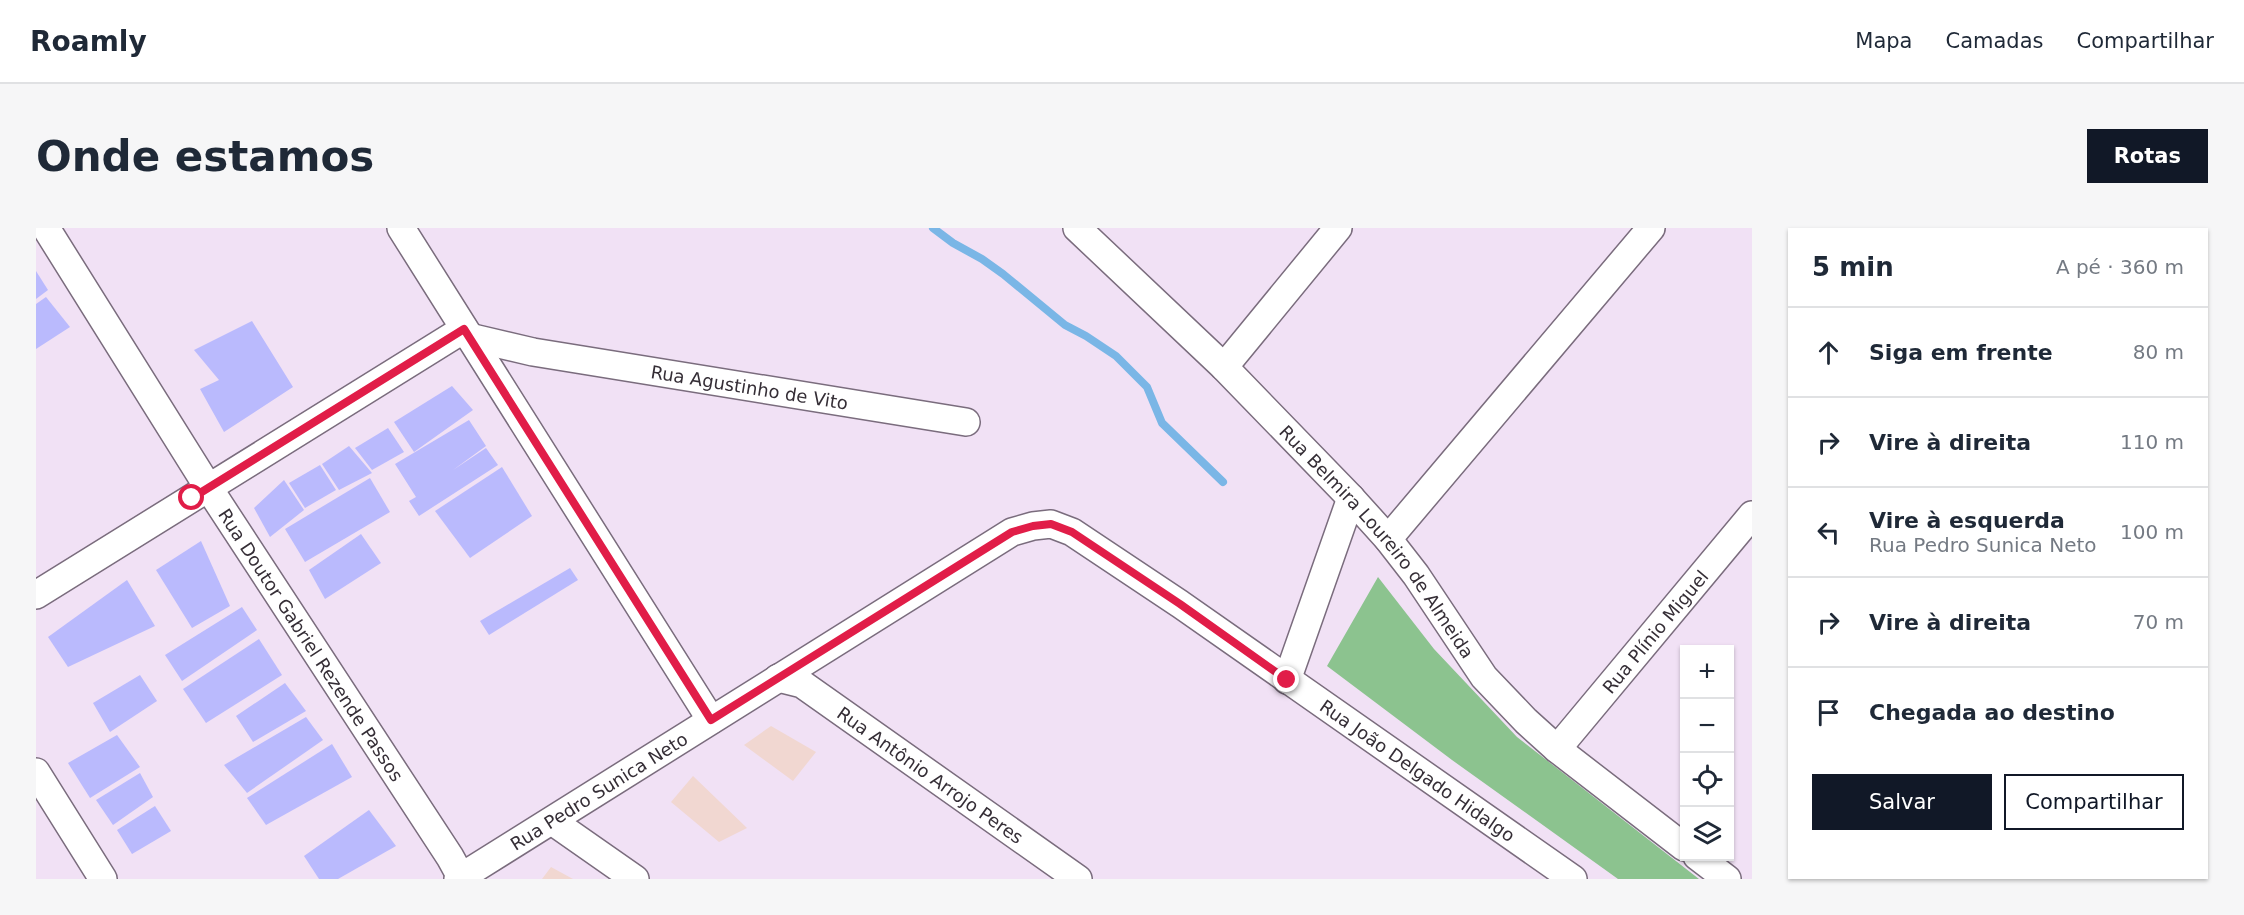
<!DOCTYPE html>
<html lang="pt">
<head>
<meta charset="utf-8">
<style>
	body { margin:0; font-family:"DejaVu Sans",sans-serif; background:#f6f6f7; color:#1f2937 }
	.controls { position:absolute; right:18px; bottom:18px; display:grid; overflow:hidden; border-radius:0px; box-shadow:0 2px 4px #0004 }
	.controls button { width:54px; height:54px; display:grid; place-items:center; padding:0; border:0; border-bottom:2px solid #e0e1e3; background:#fff; color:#1f2937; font:30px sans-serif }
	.stop { position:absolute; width:18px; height:18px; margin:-14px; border:4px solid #e11d48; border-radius:50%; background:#fff }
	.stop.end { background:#e11d48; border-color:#fff; box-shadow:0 2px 6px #0008 }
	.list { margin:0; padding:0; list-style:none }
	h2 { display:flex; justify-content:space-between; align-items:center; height:78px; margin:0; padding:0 24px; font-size:26px }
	h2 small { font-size:20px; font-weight:400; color:#747a83 }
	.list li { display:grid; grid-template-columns:39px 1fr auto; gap:18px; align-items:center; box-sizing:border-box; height:90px; padding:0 24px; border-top:2px solid #e0e1e3 }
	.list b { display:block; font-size:22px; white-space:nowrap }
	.list p { margin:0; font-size:20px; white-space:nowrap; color:#747a83 }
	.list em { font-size:20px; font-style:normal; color:#747a83 }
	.actions { display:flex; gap:12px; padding:18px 24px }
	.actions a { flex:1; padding:14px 0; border:2px solid #111827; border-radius:0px; text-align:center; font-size:21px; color:#111827 }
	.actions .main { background:#111827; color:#fff }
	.icon { flex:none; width:33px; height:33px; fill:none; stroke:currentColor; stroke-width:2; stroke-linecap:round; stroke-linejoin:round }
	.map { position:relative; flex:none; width:1716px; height:651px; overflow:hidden; border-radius:0px }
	header { display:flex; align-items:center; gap:36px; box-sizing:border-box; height:84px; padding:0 30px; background:#fff; border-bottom:2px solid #e0e1e3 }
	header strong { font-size:28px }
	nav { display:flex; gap:33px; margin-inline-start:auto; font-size:21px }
	.intro { display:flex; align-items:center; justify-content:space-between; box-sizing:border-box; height:144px; padding:0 36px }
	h1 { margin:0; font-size:42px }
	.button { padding:15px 27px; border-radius:0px; background:#111827; color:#fff; font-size:21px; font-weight:700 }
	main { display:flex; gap:36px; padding:0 36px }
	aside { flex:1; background:#fff; border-radius:0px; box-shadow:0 2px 4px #0004 }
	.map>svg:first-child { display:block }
	.commercial { fill:#f1d7d1 }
	.forest { fill:#8cc38f }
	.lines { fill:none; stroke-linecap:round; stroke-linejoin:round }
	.stream { stroke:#7ab6e6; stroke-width:8 }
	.building { fill:#babafd }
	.street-casing { stroke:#7a6c7d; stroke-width:30 }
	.street { stroke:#fff; stroke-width:27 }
	.route { stroke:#e11d48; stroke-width:8 }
	.labels { text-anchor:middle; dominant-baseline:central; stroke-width:5; stroke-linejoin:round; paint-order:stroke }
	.street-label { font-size:18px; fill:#352e36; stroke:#fff }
</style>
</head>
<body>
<header>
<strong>Roamly</strong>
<nav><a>Mapa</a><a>Camadas</a><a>Compartilhar</a></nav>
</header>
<div class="intro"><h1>Onde estamos</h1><a class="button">Rotas</a></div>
<main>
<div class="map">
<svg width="1716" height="651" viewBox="0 0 1716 651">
	<rect width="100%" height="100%" fill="#f1e1f5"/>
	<g class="commercial">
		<path d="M735 498 780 524 757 553 708 517Z"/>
		<path d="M657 548 711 600 683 614 635 574Z"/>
		<path d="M515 639 537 651H506Z"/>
	</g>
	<path class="forest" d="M1342 349 1398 421 1481 509 1663 651H1582L1416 532 1291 438Z"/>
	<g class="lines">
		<path class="stream" d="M897 0 917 15 946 31 967 46 1029 97 1050 108 1080 128 1111 159 1126 195 1187 254"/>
	</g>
	<g class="building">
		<path d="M0 43 12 62 0 71Z"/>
		<path d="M10 69 34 99 0 121V76Z"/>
		<path d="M216 93 257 159 188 204 164 161 183 152 158 122Z"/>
		<path d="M416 158 437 182 378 224 358 194Z"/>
		<path d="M433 192 450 218 417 242 450 220 462 237 383 288 373 273 380 269 359 236Z"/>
		<path d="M352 200 368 224 336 242 319 220Z"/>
		<path d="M313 218 336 245 303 262 286 236Z"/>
		<path d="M284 237 300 262 269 280 253 255Z"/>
		<path d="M466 239 496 288 434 330 399 283Z"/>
		<path d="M334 250 354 284 269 334 249 301Z"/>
		<path d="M248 252 268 282 234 309 218 280Z"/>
		<path d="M325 306 345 335 289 371 273 342Z"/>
		<path d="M165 313 194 378 156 400 120 342Z"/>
		<path d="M534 340 542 352 453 407 444 393Z"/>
		<path d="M91 352 119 398 32 439 12 409Z"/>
		<path d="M206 379 221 402 146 453 129 427Z"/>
		<path d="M223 411 246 447 170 495 147 461Z"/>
		<path d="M104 447 121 473 74 504 57 475Z"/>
		<path d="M249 455 270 483 217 514 200 488Z"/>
		<path d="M270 489 287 512 211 565 188 537Z"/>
		<path d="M81 507 104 539 54 570 32 535Z"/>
		<path d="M296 516 316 549 230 597 211 570Z"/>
		<path d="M104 545 117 569 77 597 60 572Z"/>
		<path d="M119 578 135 603 96 626 81 602Z"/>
		<path d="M333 582 360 618 302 651H283L268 628Z"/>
	</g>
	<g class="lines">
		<defs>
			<g id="street">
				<path id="s1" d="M10 0 172 259 414 629 425 649"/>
				<path d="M365 0 675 492"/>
				<path id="s2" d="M1041 0 1188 139 1315 270 1352 311 1380 347 1448 449 1490 493 1521 521 1648 619"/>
				<path id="s3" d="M433 109 497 124 930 194"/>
				<path d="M1188 139 1302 0"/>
				<path d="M1352 311 1615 0"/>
				<path d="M0 367 428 101"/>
				<path id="s4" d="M742 450 766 456 1042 651"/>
				<path d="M1251 452 1315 270"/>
				<path id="s5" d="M1521 521 1716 287"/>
				<path d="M0 544 67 651"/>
				<path d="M516 593 599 651"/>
				<path d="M1661 628 1691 651"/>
				<path id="s6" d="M422 651 976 304 997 298 1015 296 1036 304 1144 376 1537 651"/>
			</g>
		</defs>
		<use href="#street" class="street-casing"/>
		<use href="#street" class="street"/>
	</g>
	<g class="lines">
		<path class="route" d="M156 270 428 101 675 492 976 304 997 298 1015 296 1036 304 1144 376 1251 452"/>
	</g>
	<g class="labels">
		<g class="street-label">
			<text stroke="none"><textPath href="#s3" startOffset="285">Rua Agustinho de Vito</textPath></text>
			<text stroke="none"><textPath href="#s2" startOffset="435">Rua Belmira Loureiro de Almeida</textPath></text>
			<text stroke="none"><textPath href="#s5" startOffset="153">Rua Plínio Miguel</textPath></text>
			<text stroke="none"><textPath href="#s1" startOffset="494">Rua Doutor Gabriel Rezende Passos</textPath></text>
			<text stroke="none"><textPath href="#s6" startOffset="1136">Rua João Delgado Hidalgo</textPath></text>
			<text stroke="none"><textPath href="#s4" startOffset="182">Rua Antônio Arrojo Peres</textPath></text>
			<text stroke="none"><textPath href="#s6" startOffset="166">Rua Pedro Sunica Neto</textPath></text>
		</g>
	</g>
</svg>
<div class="controls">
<button>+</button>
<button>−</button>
<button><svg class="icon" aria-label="locate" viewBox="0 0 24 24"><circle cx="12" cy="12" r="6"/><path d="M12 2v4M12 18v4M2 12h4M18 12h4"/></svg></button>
<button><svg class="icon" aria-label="layers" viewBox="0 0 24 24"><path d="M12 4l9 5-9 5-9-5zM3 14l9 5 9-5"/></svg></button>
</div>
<div class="stop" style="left:156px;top:270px"></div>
<div class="stop end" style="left:1251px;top:452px"></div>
</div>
<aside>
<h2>5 min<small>A pé · 360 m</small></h2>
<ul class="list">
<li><svg class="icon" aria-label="ahead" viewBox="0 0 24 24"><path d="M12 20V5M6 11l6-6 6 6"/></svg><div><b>Siga em frente</b></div><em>80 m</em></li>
<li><svg class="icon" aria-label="right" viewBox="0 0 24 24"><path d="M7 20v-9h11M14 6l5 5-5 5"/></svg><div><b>Vire à direita</b></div><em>110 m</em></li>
<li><svg class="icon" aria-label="left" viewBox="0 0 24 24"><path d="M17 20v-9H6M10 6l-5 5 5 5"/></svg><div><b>Vire à esquerda</b><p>Rua Pedro Sunica Neto</p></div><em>100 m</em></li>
<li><svg class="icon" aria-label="right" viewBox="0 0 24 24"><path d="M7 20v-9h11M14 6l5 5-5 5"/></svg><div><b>Vire à direita</b></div><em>70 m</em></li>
<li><svg class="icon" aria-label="arrive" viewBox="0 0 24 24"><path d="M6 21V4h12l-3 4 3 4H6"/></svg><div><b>Chegada ao destino</b></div></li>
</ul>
<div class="actions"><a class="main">Salvar</a><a>Compartilhar</a></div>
</aside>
</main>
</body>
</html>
